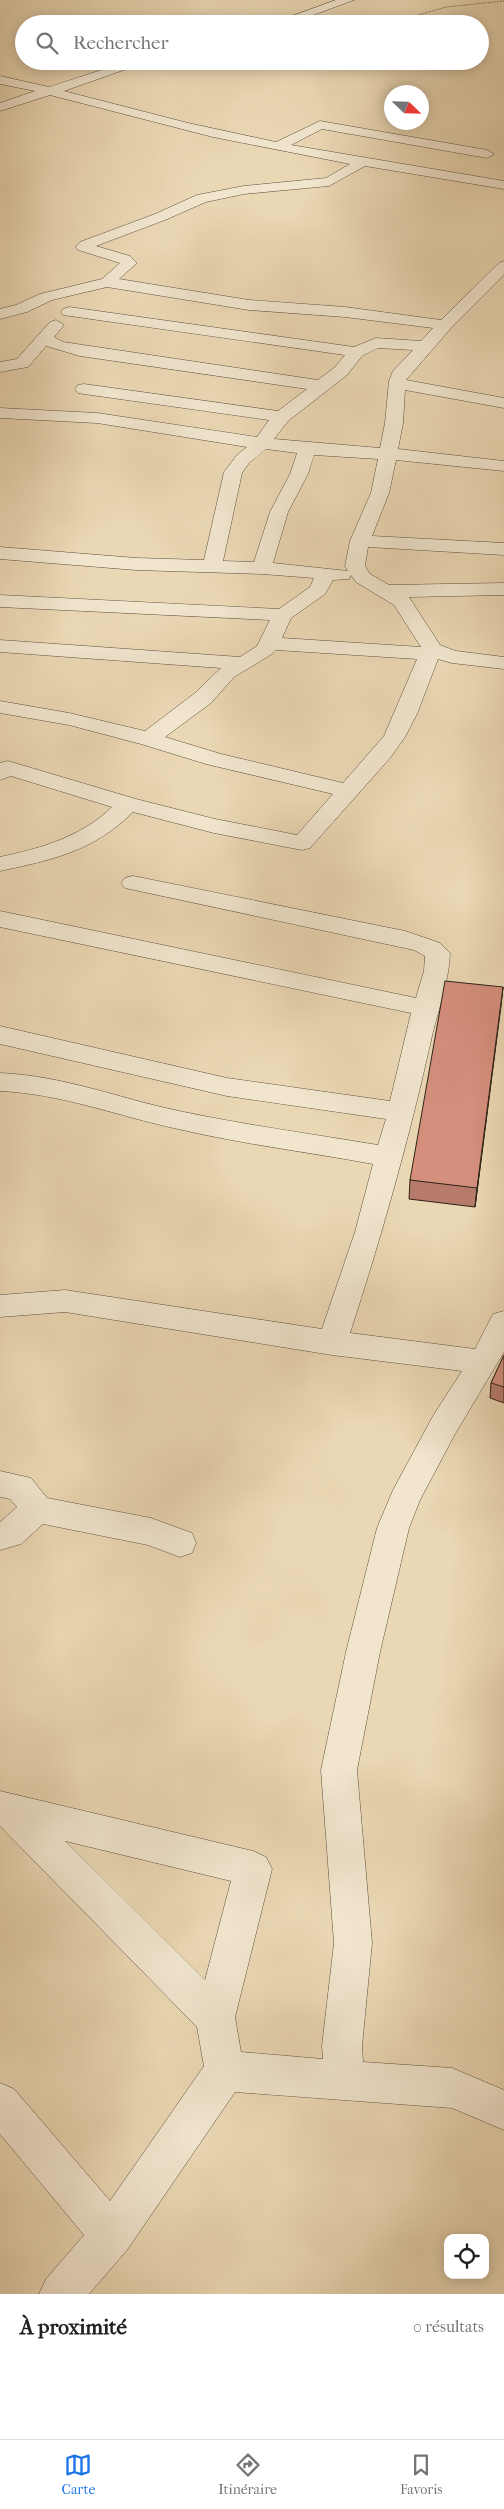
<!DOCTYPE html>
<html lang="fr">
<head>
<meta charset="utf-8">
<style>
	body { margin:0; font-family:"IM FELL French Canon",serif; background:#f2f2f2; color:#202124 }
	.controls { position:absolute; right:15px; bottom:15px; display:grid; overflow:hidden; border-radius:10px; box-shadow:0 2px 12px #0003 }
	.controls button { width:45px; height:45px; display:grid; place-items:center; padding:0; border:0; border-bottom:1px solid #e0e0e0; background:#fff; color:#202124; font:25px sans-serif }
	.compass { position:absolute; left:384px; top:85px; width:45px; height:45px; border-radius:50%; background:#fff; box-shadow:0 2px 12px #0003; rotate:113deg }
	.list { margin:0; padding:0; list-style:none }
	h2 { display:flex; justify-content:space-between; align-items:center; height:65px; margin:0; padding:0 20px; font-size:21px }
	h2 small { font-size:16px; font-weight:400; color:#757577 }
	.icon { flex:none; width:28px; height:28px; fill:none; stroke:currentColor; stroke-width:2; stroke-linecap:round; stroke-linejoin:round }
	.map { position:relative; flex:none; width:504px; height:2294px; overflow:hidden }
	.search { position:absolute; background:#fff; box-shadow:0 2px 12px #0003; left:15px; right:15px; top:15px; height:55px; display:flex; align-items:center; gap:12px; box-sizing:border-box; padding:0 18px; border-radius:28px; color:#757577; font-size:19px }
	.sheet { height:145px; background:#fff }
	nav { display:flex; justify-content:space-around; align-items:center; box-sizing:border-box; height:70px; border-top:1px solid #e0e0e0; background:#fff; font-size:14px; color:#757577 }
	nav a { display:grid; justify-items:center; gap:2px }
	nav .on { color:#1a73e8 }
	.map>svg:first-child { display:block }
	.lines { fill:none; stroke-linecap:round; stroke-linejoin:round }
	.street-casing { stroke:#5c503f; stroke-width:1 }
	.path { stroke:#2d2318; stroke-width:1; stroke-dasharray:0.5 1; stroke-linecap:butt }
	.street { fill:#f1e5ce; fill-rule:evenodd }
	.wall { fill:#b77b6c; stroke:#2d2318 }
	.shaded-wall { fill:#956458; stroke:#2d2318 }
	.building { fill:#d58f7d; stroke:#2d2318 }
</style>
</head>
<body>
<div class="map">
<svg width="504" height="2294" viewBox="0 0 504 2294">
	<rect width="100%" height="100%" fill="#ead7b3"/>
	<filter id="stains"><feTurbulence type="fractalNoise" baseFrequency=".004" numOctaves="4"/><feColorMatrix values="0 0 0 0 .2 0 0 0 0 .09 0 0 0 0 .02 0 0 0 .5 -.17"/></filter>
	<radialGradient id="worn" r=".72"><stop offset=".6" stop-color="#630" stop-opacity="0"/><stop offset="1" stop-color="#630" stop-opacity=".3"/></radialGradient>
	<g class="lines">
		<defs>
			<g id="street">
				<path d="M336 0H354L289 24H270Z"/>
				<path d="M129 61H149L64 91 188 123 276 142 320 121 487 150 494 154 487 158 322 129 291 145 504 181V189L365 166 329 186 244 194 206 202 165 220 96 246 130 256 137 263 119 279 249 300 345 307 441 320 499 263 504 261V275L451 328 406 380 504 398V408L405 390 403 423 398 449 504 461V471L396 460 389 493 372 536 504 543V555L368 547 365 566 370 574 389 585 504 583V595L409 597 440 645 456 651 504 657V669L452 663 438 659 417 714 405 737 390 758 310 848 302 850 214 833 133 812C94 851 52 860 0 871V857C42 848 81 837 112 807L11 776 0 780V763L8 761 136 799 215 819 297 835 333 794 206 764 141 744 69 725 0 713V701L69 713 145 731 195 693 221 668 0 652V640L240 657 257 646 270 620 0 607V595L279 609 310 587 314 578 262 574 136 570 0 559V547L136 558 204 560 224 472 237 455 247 447 97 423 0 418V408L97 413 257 437 269 420 84 394 78 393 75 389 78 385 84 384 278 411 307 389 80 356 46 346 28 367 0 372V362L17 359 50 322 56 320 64 325 54 337 63 342 318 380 335 367 345 355 63 315 61 312 63 309 69 307 354 347 376 338 421 341 433 328 345 317 249 310 107 287 52 300 27 312 0 319V309L16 305 40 294 102 279 120 263 78 250 75 247 80 242 155 214 197 195 244 186 326 178 350 164 213 137 50 95 0 111V103L35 91 0 84V76L49 87ZM378 348 413 350 393 371 389 381 385 423 380 448 274 439 288 421 347 375 362 356ZM266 449 297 453 290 474 270 512 254 562 223 561 242 473 249 463ZM314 455 378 459 371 493 350 541 345 566 348 571 273 563 288 512 308 474ZM351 575 356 582 394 605 421 647 282 638 291 618 325 594 333 580 349 579ZM276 650 417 659 384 736 343 783 221 754 165 737 211 703 234 677 272 654Z"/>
				<path d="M133 876 405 931 440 943 450 953C449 984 436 1015 430 1045 408 1143 381 1238 350 1333L475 1349 493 1314 504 1311V1352L455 1434 420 1500 409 1528 380 1652 357 1770 372 1943 362 2046 363 2062 452 2068 504 2090V2130L452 2108 235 2092 127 2250 89 2294H39L46 2279 84 2235 0 2134V2083L14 2089 110 2201 204 2066 197 2027 0 1826V1791L253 1851 266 1857 272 1869 235 2017 241 2052 323 2059 322 2046 334 1943 321 1770 346 1652 377 1528 393 1490 433 1416 462 1371 332 1355 65 1312 0 1317V1295L65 1290 322 1329 355 1232 373 1164C308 1152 242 1144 178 1129 117 1116 63 1094 0 1091V1073C65 1076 117 1098 179 1111 245 1125 312 1134 378 1145L386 1119 227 1096 0 1044V1026L227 1078 390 1101 411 1013 0 927V911L416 998 424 971 425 956 414 950 125 888 121 883 125 878ZM65 1841 231 1881 205 1980Z"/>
				<path d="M0 1471 31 1478 47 1498 151 1518 192 1533 196 1543 192 1553 180 1557 148 1545 43 1524 21 1544 0 1550V1522L17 1507 10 1499 0 1497Z"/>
			</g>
		</defs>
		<use href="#street" class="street-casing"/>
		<path class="path" d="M372 24 398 21 446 7 504 1"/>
		<use href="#street" class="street"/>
	</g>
	<g class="wall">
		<path d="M503 987 475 1207 409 1199 410 1180Z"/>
		<path d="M504 1355V1403L490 1398 491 1383Z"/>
	</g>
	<path class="shaded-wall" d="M503 987 501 1006 475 1207 477 1188Z"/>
	<g class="building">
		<path d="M445 981 503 987 477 1188 410 1180Z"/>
		<path d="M504 1355V1387L491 1383Z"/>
	</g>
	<rect width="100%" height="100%" filter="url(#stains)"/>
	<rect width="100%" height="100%" fill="url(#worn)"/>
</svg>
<div class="controls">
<button><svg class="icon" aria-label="locate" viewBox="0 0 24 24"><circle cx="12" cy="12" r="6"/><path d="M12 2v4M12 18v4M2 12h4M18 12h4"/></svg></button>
</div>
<svg class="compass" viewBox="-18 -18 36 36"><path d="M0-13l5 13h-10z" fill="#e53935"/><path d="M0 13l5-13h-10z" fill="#757577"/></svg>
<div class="search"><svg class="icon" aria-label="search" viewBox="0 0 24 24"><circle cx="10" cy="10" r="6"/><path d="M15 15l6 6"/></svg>Rechercher</div>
</div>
<section class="sheet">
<h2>À proximité<small>0 résultats</small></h2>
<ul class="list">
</ul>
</section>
<nav>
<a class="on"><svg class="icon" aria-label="map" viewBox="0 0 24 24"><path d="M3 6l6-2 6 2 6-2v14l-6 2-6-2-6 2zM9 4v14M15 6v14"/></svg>Carte</a>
<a><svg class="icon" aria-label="directions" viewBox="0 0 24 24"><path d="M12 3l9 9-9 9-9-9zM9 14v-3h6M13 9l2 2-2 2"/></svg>Itinéraire</a>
<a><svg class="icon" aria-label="saved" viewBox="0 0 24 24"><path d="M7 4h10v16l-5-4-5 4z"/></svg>Favoris</a>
</nav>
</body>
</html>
